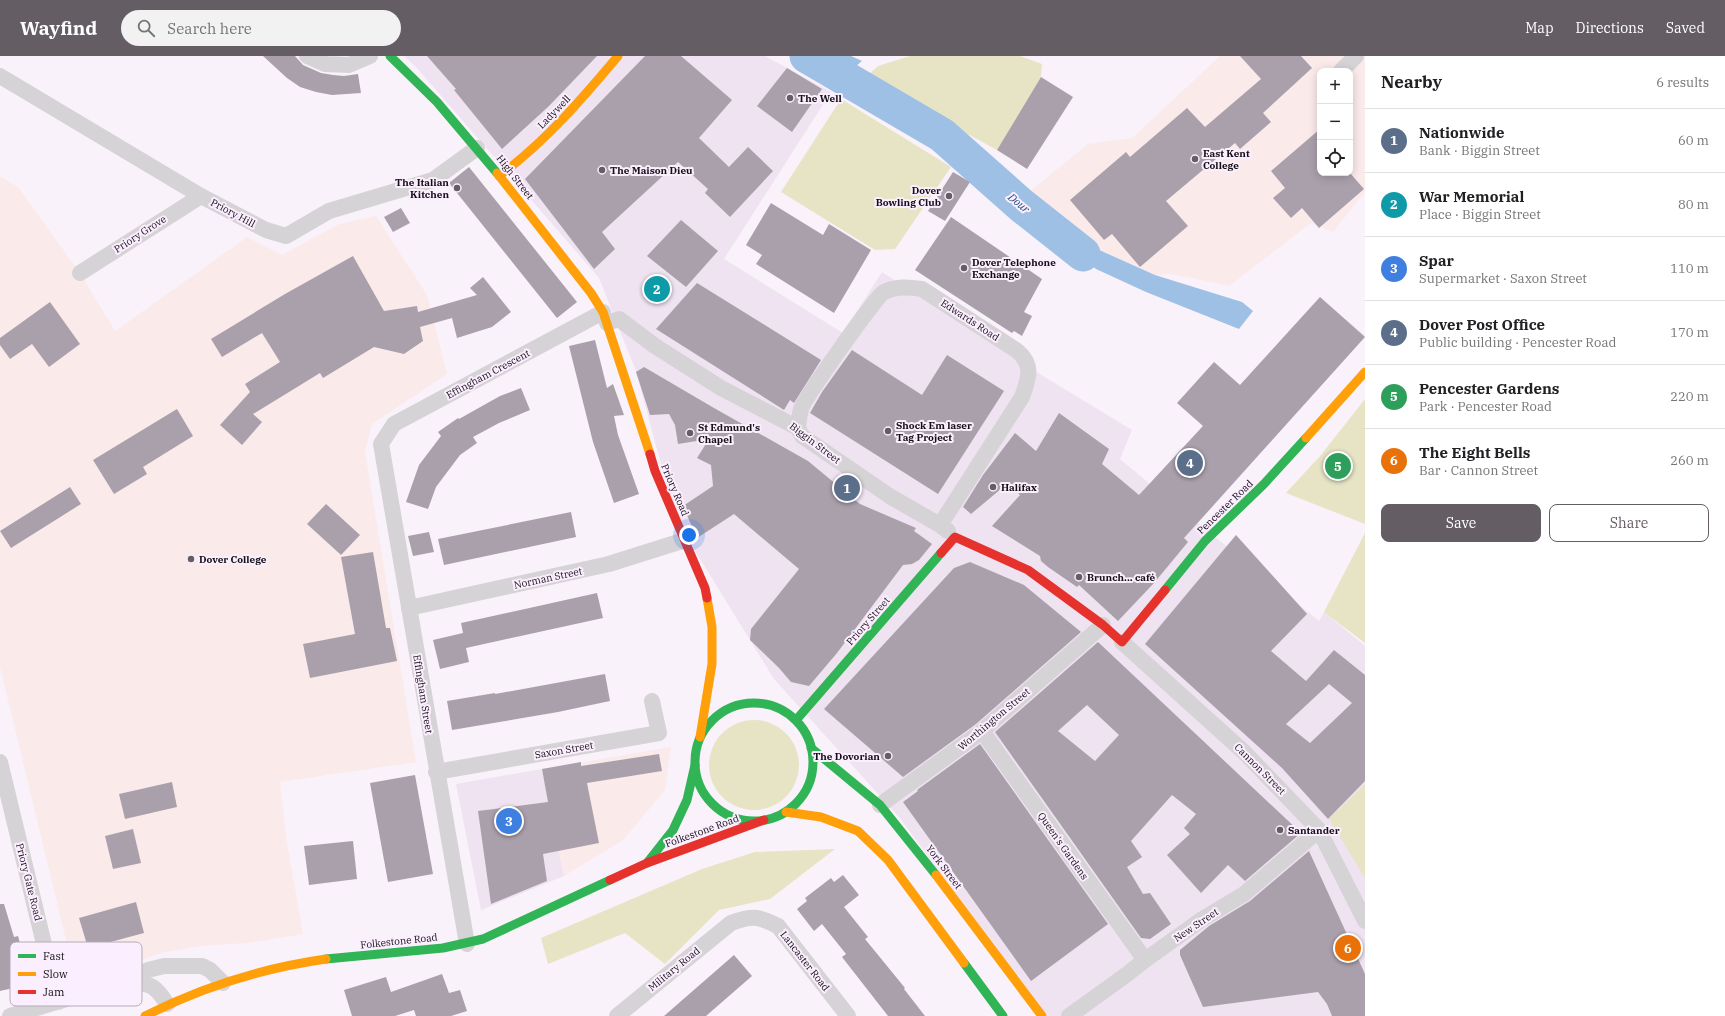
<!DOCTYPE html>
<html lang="en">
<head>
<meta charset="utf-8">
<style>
	body { margin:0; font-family:"IBM Plex Serif",serif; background:#f2f2f2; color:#202124 }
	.controls { position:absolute; right:12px; top:12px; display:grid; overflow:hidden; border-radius:8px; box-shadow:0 2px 10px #0003 }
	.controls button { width:36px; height:36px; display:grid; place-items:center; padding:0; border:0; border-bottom:1px solid #e0e0e0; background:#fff; color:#202124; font:20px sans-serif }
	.you { position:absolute; left:689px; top:479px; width:14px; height:14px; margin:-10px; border:3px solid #fff; border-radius:50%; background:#1a73e8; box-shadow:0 0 0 6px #1a73e833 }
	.badge { display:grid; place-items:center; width:26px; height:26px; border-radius:50%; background:#645e64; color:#fff; font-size:13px; font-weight:700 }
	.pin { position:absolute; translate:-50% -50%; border:2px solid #fff; box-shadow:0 1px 4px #0006 }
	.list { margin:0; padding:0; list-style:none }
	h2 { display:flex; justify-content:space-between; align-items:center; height:52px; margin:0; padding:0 16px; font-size:17px }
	h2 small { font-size:13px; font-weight:400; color:#757577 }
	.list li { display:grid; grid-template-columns:26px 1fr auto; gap:12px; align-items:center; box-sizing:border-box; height:64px; padding:0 16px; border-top:1px solid #e0e0e0 }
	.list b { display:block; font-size:15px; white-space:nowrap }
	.list p { margin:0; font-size:13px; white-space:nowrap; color:#757577 }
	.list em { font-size:13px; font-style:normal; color:#757577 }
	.actions { display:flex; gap:8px; padding:12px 16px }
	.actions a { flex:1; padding:9px 0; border:1px solid #645e64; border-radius:8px; text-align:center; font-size:14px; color:#645e64 }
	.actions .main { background:#645e64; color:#fff }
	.icon { flex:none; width:22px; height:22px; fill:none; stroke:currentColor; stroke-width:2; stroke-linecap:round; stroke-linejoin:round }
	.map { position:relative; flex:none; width:1365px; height:960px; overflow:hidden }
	header { display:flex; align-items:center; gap:24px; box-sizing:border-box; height:56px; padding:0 20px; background:#645e64; color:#fff }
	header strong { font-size:19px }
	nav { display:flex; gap:22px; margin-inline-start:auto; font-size:14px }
	.search { width:280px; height:36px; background:#f2f2f2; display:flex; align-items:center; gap:10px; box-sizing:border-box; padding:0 14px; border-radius:22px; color:#757577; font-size:15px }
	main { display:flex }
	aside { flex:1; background:#fff }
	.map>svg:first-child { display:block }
	.built { fill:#efe2f1 }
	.education { fill:#fbeaea; fill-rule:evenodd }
	.green { fill:#e6e4c4 }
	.water { fill:#9fc0e5 }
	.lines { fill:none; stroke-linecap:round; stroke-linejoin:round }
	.river { stroke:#9fc0e5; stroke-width:35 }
	.building { fill:#aaa0ac; fill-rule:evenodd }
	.street { stroke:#d6d3d6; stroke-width:16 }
	.fast { stroke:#30b455; stroke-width:9 }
	.slow { stroke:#ff9f0a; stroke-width:9 }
	.jam { stroke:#e5322d; stroke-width:9 }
	.poi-dot { fill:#645e64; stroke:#fbeefe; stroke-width:1.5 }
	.labels { text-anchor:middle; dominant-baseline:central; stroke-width:4; stroke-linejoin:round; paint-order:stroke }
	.poi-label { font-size:10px; font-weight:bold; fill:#130f14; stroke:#fbeefe; text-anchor:start }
	.street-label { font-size:10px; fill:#130f14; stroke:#fbeefe }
	.water-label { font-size:11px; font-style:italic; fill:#184c7b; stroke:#fbeefe }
	.key { fill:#fbeefe; stroke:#b5abb8; stroke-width:1 }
	.key-label { font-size:11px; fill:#130f14 }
</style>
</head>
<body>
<header>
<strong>Wayfind</strong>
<div class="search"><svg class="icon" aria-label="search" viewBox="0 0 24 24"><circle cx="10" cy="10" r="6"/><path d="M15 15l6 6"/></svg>Search here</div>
<nav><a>Map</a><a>Directions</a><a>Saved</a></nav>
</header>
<main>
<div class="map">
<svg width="1365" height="960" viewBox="0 0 1365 960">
	<rect width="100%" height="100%" fill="#f9f2fa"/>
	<g class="built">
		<path d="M404 0H765L831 36 724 203 843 277 882 216 1043 320 1132 374 1120 403 1150 428 1320 241 1365 280 1198 467 1319 565 1324 556 1365 590V960H1047L899 761 774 623 676 464 636 315 599 222 417 12Z"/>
		<path d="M542 713 564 820 481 854 456 728Z"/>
	</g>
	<g class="education">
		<path d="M1220 0H1365V136L1333 176 1311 167 1229 230 1172 218 1155 219 1097 193 1029 136 1088 88 1132 82ZM1320 15H1350V117H1320Z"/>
		<path d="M0 120 19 132 80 217 115 275 247 181 282 199 339 168 376 160 427 239 447 318 372 368 365 396 416 706 280 726 286 781 303 878 247 887 200 890 161 897 86 924 74 917 0 611Z"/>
		<path d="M671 691 665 734 623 784 564 820 542 713Z"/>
	</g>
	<g class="green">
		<path d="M910 0H1020L1042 8 1041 21 997 94 865 22 878 10Z"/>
		<path d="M841 43 951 111 895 193 875 194 781 136Z"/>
		<path d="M1365 343V468L1286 437 1321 399Z"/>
		<path d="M1365 477V587L1324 556Z"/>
		<circle cx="754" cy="709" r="45"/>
		<path d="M1365 728V822L1329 763Z"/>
		<path d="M835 793 770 843 719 854 665 908 625 877 548 908 541 882 702 813 755 796Z"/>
	</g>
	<g class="water">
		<path d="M800 0H851L862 5 843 21Z"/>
		<path d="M868 21 980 92 1097 193 1155 219 1242 246 1253 255 1239 273 1146 236 1096 213 942 79 857 32Z"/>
	</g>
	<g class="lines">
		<path class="river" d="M807 0 942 79 1021 149 1083 198"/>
	</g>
	<g class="building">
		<path d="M263 0H295L303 9 321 17 333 19 344 20 358 18 361 37 332 39 316 36 300 31 287 22Z"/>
		<path d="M427 0H597L549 50 502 93 454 34 456 33Z"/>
		<path d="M645 0H681L732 44 699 82 729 111 748 91 773 115 730 161 705 137 708 133 678 106 602 176 615 193 594 213 525 123Z"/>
		<path d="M1240 0H1301L1312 12 1263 57 1271 66 1240 93 1235 87 1166 145 1188 170 1140 211 1112 178 1104 184 1070 144 1126 96 1130 101 1187 52 1205 71 1261 23Z"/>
		<path d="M787 12 822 33 792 76 757 50Z"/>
		<path d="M1041 21 1073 41 1027 113 997 94Z"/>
		<path d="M1320 73V117H1350L1364 133 1319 172 1302 152 1291 162 1273 142 1285 132 1271 115Z"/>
		<path d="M469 111 577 246 557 262 449 127Z"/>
		<path d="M953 116 970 126 945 165 928 155Z"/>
		<path d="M771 147 823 179 829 168 871 194 834 257 756 208 762 199 746 189Z"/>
		<path d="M401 152 410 167 393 176 384 161Z"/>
		<path d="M951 161 1042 223 1024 256 1032 260 1022 280 1014 275 1012 277 915 214Z"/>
		<path d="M681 164 718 195 686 231 647 200Z"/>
		<path d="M353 200 384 255 417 250 418 256 477 239 470 232 483 221 511 256 492 271 457 282 452 262 420 271 423 285 404 298 374 291 323 322 320 317 253 358 262 366 242 389 220 369 250 336 245 328 280 306 262 277 222 301 211 283 285 238Z"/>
		<path d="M697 227 821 304 794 347 790 344 784 354 656 273Z"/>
		<path d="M1320 241 1365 281 1184 482 1188 486 1154 527 1118 565 1079 529 1077 531 1048 511 1041 505 1040 500 992 470 1020 439 1008 427 971 458 963 451 983 419 1015 377 1036 395 1059 357 1109 393 1102 408 1139 439 1203 370 1177 347 1214 306 1240 329Z"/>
		<path d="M50 246 80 288 49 311 32 288 10 303 0 289V282Z"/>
		<path d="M595 284 607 332 613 328 624 359 614 360 618 379 639 438 614 447 593 386 569 290Z"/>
		<path d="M852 294 922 339 947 299 1004 335 938 438 810 357 822 336Z"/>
		<path d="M644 311 714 352 808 405 860 448 916 472 914 475 932 488 919 504 912 508 903 509 837 597 809 630 791 626 779 612 750 584 751 573 799 513 734 458 697 482 683 450 713 430 711 409 697 402 709 383 678 388 675 369 669 358 650 359 636 316Z"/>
		<path d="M521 332 530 354 499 367 473 381 477 387 460 399 436 431 428 453 406 446 419 409 441 380 438 376 458 362 459 363 500 340Z"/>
		<path d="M177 353 193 380 143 411 147 418 114 438 93 404Z"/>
		<path d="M70 431 81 448 11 492 0 475Z"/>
		<path d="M326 448 360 479 341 499 307 468Z"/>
		<path d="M571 456 576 481 444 509 438 483Z"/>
		<path d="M429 476 434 496 413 500 408 480Z"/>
		<path d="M1236 479 1307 558 1271 595 1306 625 1334 594 1365 619V725L1328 763 1282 712 1145 588ZM1329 628 1352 647 1310 687 1286 668Z"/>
		<path d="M373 496 386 572H390L397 605 310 622 303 588 355 578 341 501Z"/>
		<path d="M970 506 1024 529 1081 576 976 668 903 721 824 653 954 512Z"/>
		<path d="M597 537 603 562 466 592 469 606 440 613 433 584 463 577 461 567Z"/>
		<path d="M1098 586 1301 777 1245 825 1228 809 1201 837 1167 799 1190 778 1184 772 1196 758 1172 739 1131 785 1142 801 1127 811 1143 838 1150 837 1171 868 1150 883 1141 882 995 676ZM1087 649 1119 679 1095 705 1058 675Z"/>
		<path d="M605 618 610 645 558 656 452 674 447 645 495 637V638Z"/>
		<path d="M980 688 1108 868 1031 925 903 746 918 735 917 734Z"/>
		<path d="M659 698 662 715 587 727 599 787 543 798 547 825 491 848 478 755 548 746 542 713 581 706V710Z"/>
		<path d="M415 719 433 818 388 826 370 727Z"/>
		<path d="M172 726 177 751 125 763 119 738Z"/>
		<path d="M133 773 141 807 113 813 105 780Z"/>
		<path d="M353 785 357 823 309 829 304 790Z"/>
		<path d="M1309 795 1365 918V960H1332L1327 948 1318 936 1203 951 1180 899V894L1209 870 1250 845Z"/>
		<path d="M843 819 859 839 844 851 868 881 865 883 905 932 904 933 925 960H888L842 901 846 898 822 868 814 875 797 853 807 845 805 842 831 822 834 826Z"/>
		<path d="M136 846 144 877 88 892 79 862Z"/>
		<path d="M0 848H4L14 881 18 880 31 928 0 935Z"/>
		<path d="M734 899 752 920 706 960H664Z"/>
		<path d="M442 918 449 937 460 934 467 955 451 960H416L414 954 395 960H352L344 934 386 921 391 936Z"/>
	</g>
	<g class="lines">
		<g class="street">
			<path d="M307 0 325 8 349 9 370 0"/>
			<path d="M1341 15 1356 0"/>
			<path d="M0 20 201 140 266 174 286 180 329 155 433 124 477 92"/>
			<path d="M80 217 201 140"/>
			<path d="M607 267 619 263 655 290 721 332 798 372 802 380 891 441 940 469 948 475"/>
			<path d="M798 372C799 366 799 359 801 353 804 343 876 240 884 236 897 230 908 231 922 233L1016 294C1034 308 1029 322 1022 341L940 469"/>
			<path d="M409 552 609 508 685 484"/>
			<path d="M1122 586 1244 696 1319 774 1365 865"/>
			<path d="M982 675 1145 904"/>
			<path d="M0 706 58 946"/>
			<path d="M436 716 659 677 652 645"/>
			<path d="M880 749 982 675 1103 569"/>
			<path d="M467 888 381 388 394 368 603 256"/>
			<path d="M124 924C148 929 153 925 167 948"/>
			<path d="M10 960 113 929 148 914 164 910H202L210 914 223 927"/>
			<path d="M617 960 731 867C752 859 758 860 778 870L848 960"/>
			<path d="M1069 960 1126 919 1145 904 1201 864 1244 838 1319 774"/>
		</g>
		<g class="fast">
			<path d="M390 0 437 46 497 117"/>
			<path d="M1165 534 1205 485 1264 428 1306 382"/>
			<circle cx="754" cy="706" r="59"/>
			<path d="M797 663 941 497"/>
			<path d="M811 692 880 749 936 819"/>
			<path d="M647 807 673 774 687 744 695 709"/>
			<path d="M326 903 443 892 483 883 610 824"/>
			<path d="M964 907 1003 960"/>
		</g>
		<g class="slow">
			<path d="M497 117 591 237 603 256 650 398"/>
			<path d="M499 120C545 86 581 44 618 0"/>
			<path d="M1306 382 1365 316"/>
			<path d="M700 681 712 608V571L707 542"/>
			<path d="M786 756 821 761 858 775 888 804 964 907"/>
			<path d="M936 819 1042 960"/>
			<path d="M145 960C202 931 263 912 326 903"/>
		</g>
		<g class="jam">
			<path d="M650 398 655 415 705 532 707 542"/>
			<path d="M941 497 955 481 1028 514 1103 569 1122 586 1165 534"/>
			<path d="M610 824 647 807 764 764"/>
		</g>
	</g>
	<g class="poi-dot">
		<circle cx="790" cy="42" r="4"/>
		<circle cx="1195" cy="103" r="4"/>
		<circle cx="602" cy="114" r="4"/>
		<circle cx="457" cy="132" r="4"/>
		<circle cx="949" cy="140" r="4"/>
		<circle cx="964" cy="212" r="4"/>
		<circle cx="888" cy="375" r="4"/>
		<circle cx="690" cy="377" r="4"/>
		<circle cx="993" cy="431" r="4"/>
		<circle cx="191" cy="503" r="4"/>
		<circle cx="1079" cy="521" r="4"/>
		<circle cx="888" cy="700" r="4"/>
		<circle cx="1280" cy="774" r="4"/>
	</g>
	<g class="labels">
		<g class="poi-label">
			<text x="798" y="42">The Well</text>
			<text x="1203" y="97">East Kent<tspan x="1203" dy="12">College</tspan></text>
			<text x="610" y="114">The Maison Dieu</text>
			<text x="449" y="126" text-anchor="end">The Italian<tspan x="449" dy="12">Kitchen</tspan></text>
			<text x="941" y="134" text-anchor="end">Dover<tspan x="941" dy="12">Bowling Club</tspan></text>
			<text x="972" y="206">Dover Telephone<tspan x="972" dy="12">Exchange</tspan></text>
			<text x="896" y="369">Shock Em laser<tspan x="896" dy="12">Tag Project</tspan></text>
			<text x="698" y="371">St Edmund's<tspan x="698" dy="12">Chapel</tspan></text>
			<text x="1001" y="431">Halifax</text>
			<text x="199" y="503">Dover College</text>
			<text x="1087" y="521">Brunch... café</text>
			<text x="880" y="700" text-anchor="end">The Dovorian</text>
			<text x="1288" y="774">Santander</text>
		</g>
		<g class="street-label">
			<text transform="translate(554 56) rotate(-46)">Ladywell</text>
			<text transform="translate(515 121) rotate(52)">High Street</text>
			<text transform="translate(233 157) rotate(28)">Priory Hill</text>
			<text transform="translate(140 178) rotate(-33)">Priory Grove</text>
			<text transform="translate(970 264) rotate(33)">Edwards Road</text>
			<text transform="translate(488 318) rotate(-28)">Effingham Crescent</text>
			<text transform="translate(815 387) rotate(37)">Biggin Street</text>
			<text transform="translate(675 434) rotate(67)">Priory Road</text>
			<text transform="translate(1225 451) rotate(-44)">Pencester Road</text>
			<text transform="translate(548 522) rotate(-12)">Norman Street</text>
			<text transform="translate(868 565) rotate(-49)">Priory Street</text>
			<text transform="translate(423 638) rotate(81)">Effingham Street</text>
			<text transform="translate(994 663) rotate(-40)">Worthington Street</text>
			<text transform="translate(564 694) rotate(-10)">Saxon Street</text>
			<text transform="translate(1260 713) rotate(45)">Cannon Street</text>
			<text transform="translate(702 775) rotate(-20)">Folkestone Road</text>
			<text transform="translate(1063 790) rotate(55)">Queen's Gardens</text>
			<text transform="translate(944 811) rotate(53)">York Street</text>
			<text transform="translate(29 826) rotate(76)">Priory Gate Road</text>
			<text transform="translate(1196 869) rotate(-34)">New Street</text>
			<text transform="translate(399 885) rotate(-6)">Folkestone Road</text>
			<text transform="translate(805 905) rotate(52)">Lancaster Road</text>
			<text transform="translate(674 913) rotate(-39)">Military Road</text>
		</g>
		<g class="water-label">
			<text transform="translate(1019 147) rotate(40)">Dour</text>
		</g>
	</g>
	<rect x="10" y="886" width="132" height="64" rx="6" class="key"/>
	<rect x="18" y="898" width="18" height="4" fill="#30b455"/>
	<rect x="18" y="916" width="18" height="4" fill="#ff9f0a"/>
	<rect x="18" y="934" width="18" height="4" fill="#e5322d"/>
	<g class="key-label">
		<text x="43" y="904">Fast</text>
		<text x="43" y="922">Slow</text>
		<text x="43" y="940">Jam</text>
	</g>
</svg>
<div class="controls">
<button>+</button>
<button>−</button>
<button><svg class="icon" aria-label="locate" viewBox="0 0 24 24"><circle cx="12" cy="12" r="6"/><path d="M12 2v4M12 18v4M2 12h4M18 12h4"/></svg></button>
</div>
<div class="you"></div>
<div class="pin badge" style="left:847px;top:432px;background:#5c6f8a">1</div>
<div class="pin badge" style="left:657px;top:233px;background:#0f9aa8">2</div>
<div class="pin badge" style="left:509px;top:765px;background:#3f7fe0">3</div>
<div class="pin badge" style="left:1190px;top:407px;background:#5c6f8a">4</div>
<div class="pin badge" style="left:1338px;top:410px;background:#2e9e5b">5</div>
<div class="pin badge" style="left:1348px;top:892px;background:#e8710a">6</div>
</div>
<aside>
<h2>Nearby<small>6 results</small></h2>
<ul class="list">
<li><span class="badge" style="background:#5c6f8a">1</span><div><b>Nationwide</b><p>Bank · Biggin Street</p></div><em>60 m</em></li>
<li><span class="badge" style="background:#0f9aa8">2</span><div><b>War Memorial</b><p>Place · Biggin Street</p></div><em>80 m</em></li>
<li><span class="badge" style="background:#3f7fe0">3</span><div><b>Spar</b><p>Supermarket · Saxon Street</p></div><em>110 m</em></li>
<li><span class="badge" style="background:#5c6f8a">4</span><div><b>Dover Post Office</b><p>Public building · Pencester Road</p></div><em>170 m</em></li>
<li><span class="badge" style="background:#2e9e5b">5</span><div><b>Pencester Gardens</b><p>Park · Pencester Road</p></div><em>220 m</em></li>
<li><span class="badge" style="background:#e8710a">6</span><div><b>The Eight Bells</b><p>Bar · Cannon Street</p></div><em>260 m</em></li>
</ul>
<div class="actions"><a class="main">Save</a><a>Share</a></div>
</aside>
</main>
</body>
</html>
